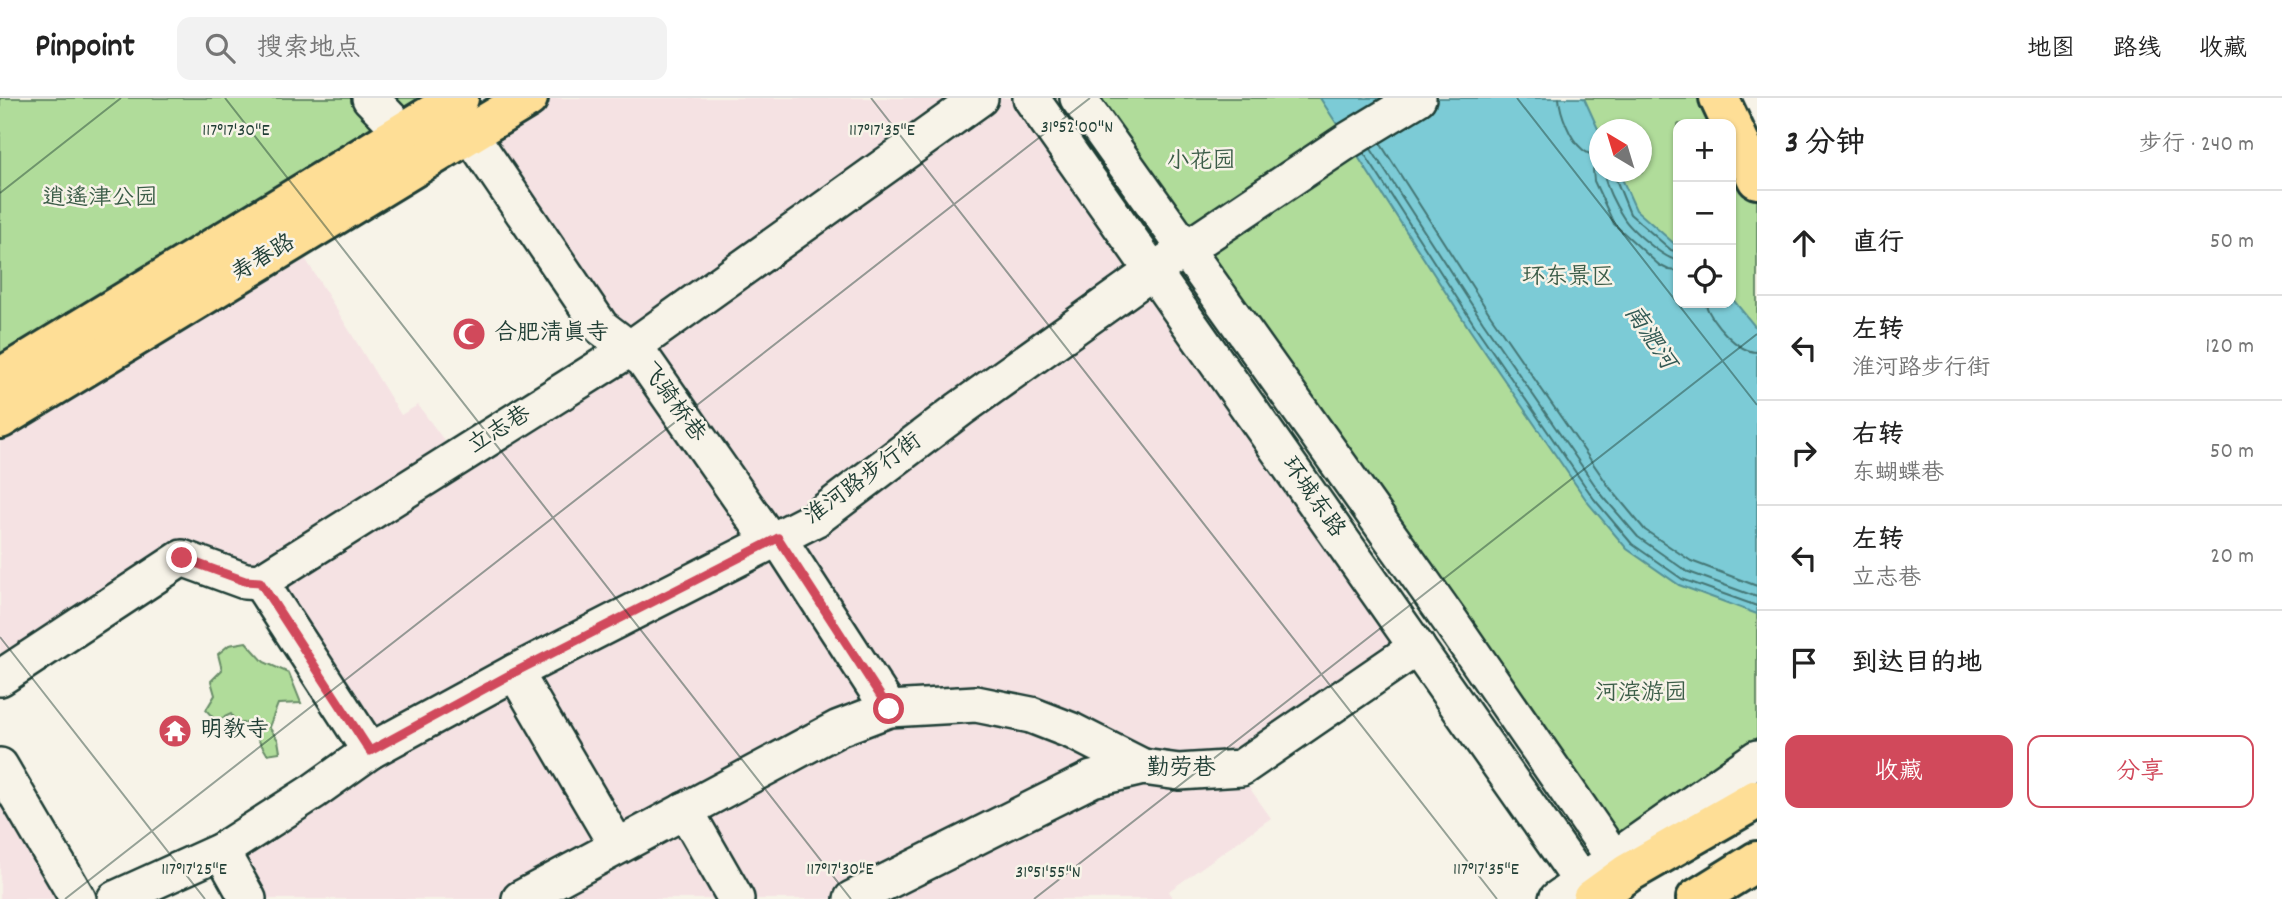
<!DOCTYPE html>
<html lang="zh">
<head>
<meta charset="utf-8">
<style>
	body { margin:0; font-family:Dekko,"LXGW WenKai TC",sans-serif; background:#f2f2f2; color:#222 }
	.controls { position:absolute; right:21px; top:21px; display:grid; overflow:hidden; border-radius:14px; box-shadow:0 2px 5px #0004 }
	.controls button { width:63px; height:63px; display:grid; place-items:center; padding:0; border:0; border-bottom:2px solid #e0e0e0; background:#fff; color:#222; font:35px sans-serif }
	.compass { position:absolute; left:1589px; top:21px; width:63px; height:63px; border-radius:50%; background:#fff; box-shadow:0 2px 5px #0004; rotate:322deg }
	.stop { position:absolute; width:21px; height:21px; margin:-16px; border:5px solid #d1495b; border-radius:50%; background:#fff }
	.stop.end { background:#d1495b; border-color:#fff; box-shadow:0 2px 7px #0008 }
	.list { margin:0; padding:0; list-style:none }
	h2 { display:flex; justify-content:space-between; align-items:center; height:91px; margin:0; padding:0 28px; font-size:30px }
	h2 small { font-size:23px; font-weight:400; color:#767676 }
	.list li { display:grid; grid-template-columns:46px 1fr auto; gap:21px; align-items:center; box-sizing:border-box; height:105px; padding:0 28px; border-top:2px solid #e0e0e0 }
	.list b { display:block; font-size:26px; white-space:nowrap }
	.list p { margin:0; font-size:23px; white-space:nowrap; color:#767676 }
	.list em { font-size:23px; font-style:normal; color:#767676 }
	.actions { display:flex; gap:14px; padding:21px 28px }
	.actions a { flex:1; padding:16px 0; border:2px solid #d1495b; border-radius:14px; text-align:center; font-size:24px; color:#d1495b }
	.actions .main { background:#d1495b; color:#fff }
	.icon { flex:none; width:38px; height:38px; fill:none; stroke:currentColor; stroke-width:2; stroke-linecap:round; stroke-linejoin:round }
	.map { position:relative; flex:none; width:1757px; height:801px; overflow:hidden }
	header { display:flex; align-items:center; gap:42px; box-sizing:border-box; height:98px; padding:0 35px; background:#fff; border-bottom:2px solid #e0e0e0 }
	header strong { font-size:33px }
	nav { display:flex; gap:38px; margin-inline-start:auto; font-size:24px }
	.search { width:490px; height:63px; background:#f2f2f2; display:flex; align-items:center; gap:18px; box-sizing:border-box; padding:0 24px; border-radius:14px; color:#767676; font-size:26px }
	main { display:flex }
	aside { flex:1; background:#fff }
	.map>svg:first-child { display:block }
	.built { fill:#f5e2e3 }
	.green { fill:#b0dc9a; stroke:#688c67; stroke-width:2; fill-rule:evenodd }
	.water { fill:#7bcbd6; stroke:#569295; stroke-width:2 }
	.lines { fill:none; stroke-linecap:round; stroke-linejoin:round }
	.shore { stroke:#447675; stroke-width:2 }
	.minor-casing { stroke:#1f3d34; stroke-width:40 }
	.major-casing { stroke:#1f3d34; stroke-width:44 }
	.highway-casing { stroke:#1f3d34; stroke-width:44 }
	.minor { stroke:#f7f3e8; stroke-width:35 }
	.major { stroke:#fede96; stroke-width:38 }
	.highway { stroke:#fede96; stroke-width:38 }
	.route { stroke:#d1495b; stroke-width:9 }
	.ticks { fill:none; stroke:#1f3d34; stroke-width:2; stroke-opacity:0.45 }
	.labels { text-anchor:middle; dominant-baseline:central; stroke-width:5; stroke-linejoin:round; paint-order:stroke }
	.park-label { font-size:23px; fill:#3c5d48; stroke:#f7f3e8 }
	.street-label { font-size:23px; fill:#1f3d34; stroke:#f7f3e8 }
	.poi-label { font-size:23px; fill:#1f3d34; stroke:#f7f3e8; text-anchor:start }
	.water-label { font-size:24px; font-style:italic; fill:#315954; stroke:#f7f3e8 }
	.ticks-label { font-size:18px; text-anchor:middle; fill:#1f3d34; stroke:#f7f3e8; stroke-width:5; stroke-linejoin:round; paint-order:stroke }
</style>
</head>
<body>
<header>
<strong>Pinpoint</strong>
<div class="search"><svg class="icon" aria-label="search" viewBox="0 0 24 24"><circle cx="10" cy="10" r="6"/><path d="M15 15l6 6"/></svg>搜索地点</div>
<nav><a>地图</a><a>路线</a><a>收藏</a></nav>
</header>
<main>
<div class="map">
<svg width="1757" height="801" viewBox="0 0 1757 801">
	<rect width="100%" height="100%" fill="#f7f3e8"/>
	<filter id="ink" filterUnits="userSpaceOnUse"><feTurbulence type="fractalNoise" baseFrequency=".0143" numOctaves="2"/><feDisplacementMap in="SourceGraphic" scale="14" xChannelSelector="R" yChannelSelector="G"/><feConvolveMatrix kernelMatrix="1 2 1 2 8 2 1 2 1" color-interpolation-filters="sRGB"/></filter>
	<g filter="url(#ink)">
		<g class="built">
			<path d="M528 0H1031L1417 549 1236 671 1271 720 1169 793 1173 801H248L221 753 370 652 260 484 182 460 0 580V321L294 142 401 317 418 307 457 360 628 253 470 36Z"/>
			<path d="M0 668 78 801H0Z"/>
		</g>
		<g class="green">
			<path d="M0 0H459L0 280Z"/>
			<path d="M1077 0H1719L1757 81V660L1613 759ZM1678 26H1731V205H1678ZM1600 32H1642V74H1600Z"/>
			<path d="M246 544 264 564 289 575 301 605 278 606 269 629 278 642 280 654 267 656 248 625H236L231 616 216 623 206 612 215 597 211 583 222 572 218 556 229 547Z"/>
		</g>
		<path class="water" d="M1320 0H1584L1599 33 1600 74H1619L1636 112 1678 149V205H1731V199L1757 231V516L1679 487 1627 451 1589 406 1470 232Z"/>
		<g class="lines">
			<g class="shore">
				<path d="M1559 0C1560 15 1570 41 1582 51 1586 55 1592 57 1597 59L1593 72 1594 83 1614 126 1659 167 1669 172 1678 173"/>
				<path d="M1380 45 1491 218 1610 390 1645 432 1691 463 1757 488"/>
				<path d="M1371 51 1483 224 1601 396 1638 439 1686 473 1757 499"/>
				<path d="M1364 55 1475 228 1594 401 1632 446 1682 481 1757 508"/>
				<path d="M1604 74C1605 88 1615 107 1623 119 1630 131 1665 162 1678 162"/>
				<path d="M1613 74 1630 116 1671 152 1678 154"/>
				<path d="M1705 205C1711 223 1737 254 1757 254"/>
			</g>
			<defs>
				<g id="minor">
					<path d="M370 0 403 34"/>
					<path d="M1031 0 1593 800"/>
					<path d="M1078 0 1451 524 1613 759 1628 775"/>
					<path d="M470 36 601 229 644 262 771 444"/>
					<path d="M778 440 889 611"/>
					<path d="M260 484 370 653"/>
					<path d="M515 574 617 748"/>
					<path d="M0 580 182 460 245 483 260 484 628 252 980 0"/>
					<path d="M0 668 78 801"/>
					<path d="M685 712 736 801"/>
					<path d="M221 753 248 801"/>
					<path d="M115 801 221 753 314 693 370 653 515 574 815 421 960 311 1153 173 1347 43 1418 0"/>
					<path d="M520 801 839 630 889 611 976 606 1031 617 1072 633 1143 669"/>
					<path d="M852 801 1092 681 1143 669 1179 674 1241 670 1417 549"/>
					<path d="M1557 801 1757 660"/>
				</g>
				<g id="major">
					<path d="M0 280 459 0"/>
					<path d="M0 321 528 0"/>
				</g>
				<g id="highway">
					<path d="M1719 0 1757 81"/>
					<path d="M1592 801 1628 775 1757 701"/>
					<path d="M1696 801 1757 763"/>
				</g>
			</defs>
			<use href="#minor" class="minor-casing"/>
			<use href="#major" class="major-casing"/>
			<use href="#highway" class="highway-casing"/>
			<use href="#minor" class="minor"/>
			<use href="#major" class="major"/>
			<use href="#highway" class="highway"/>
		</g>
	</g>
	<g class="lines" filter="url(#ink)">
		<path class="route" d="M182 460 245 483 260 484 370 653 515 574 778 440 889 611"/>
	</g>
	<path class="ticks" d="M225 0 851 801M871 0 1497 801M1517 0 1757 307M0 95 121 0M0 539 205 801M65 801 1090 0M1034 801 1757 236"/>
	<defs>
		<symbol id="mosque-disc" viewBox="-11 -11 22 22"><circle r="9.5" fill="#d1495b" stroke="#f7f3e8"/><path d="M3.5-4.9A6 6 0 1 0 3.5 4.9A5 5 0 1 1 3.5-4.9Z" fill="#fff"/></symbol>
		<symbol id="temple-disc" viewBox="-11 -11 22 22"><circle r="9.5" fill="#d1495b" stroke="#f7f3e8"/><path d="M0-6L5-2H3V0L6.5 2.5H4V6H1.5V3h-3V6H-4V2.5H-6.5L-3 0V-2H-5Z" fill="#fff"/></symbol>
	</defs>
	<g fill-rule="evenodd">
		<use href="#mosque-disc" x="450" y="217" width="38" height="38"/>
		<use href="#temple-disc" x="156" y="614" width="38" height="38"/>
	</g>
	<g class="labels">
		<g class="park-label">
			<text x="1201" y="64">小花园</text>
			<text x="100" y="101">逍遥津公园</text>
			<text x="1568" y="180">环东景区</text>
			<text x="1641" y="596">河滨游园</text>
		</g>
		<g class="street-label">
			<text transform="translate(264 161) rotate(-31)">寿春路</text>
			<text transform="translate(672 305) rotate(54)">飞骑桥巷</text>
			<text transform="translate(500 333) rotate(-32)">立志巷</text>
			<text transform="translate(864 382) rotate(-36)">淮河路步行街</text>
			<text transform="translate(1312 400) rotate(55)">环城东路</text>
			<text x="1181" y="671">勤劳巷</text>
		</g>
		<g class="poi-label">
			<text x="494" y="236">合肥清真寺</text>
			<text x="200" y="633">明教寺</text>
		</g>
		<g class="water-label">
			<text transform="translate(1649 240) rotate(56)">南淝河</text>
		</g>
	</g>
	<g class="ticks-label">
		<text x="1077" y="34">31°52'00"N</text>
		<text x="236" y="37">117°17'30"E</text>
		<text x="882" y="37">117°17'35"E</text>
		<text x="194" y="776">117°17'25"E</text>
		<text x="840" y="776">117°17'30"E</text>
		<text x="1486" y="776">117°17'35"E</text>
		<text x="1048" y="779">31°51'55"N</text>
	</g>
</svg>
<div class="controls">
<button>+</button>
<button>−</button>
<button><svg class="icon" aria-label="locate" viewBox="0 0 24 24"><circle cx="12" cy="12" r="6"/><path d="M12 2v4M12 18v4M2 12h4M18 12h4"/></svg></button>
</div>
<svg class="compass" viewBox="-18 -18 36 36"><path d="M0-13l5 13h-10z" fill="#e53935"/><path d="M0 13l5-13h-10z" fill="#767676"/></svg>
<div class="stop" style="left:889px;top:611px"></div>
<div class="stop end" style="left:182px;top:460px"></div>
</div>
<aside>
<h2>3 分钟<small>步行 · 240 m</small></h2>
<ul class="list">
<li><svg class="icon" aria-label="ahead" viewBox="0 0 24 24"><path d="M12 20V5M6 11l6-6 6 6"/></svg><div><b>直行</b></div><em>50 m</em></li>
<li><svg class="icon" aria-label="left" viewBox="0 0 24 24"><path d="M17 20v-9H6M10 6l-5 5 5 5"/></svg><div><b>左转</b><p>淮河路步行街</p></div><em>120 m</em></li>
<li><svg class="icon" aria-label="right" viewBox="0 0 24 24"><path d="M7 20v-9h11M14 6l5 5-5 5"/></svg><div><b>右转</b><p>东蝴蝶巷</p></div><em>50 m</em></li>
<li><svg class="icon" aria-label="left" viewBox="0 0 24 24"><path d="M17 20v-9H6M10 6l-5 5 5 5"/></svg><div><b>左转</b><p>立志巷</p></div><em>20 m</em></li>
<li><svg class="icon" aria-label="arrive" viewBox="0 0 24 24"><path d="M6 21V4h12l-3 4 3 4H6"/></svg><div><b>到达目的地</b></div></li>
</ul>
<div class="actions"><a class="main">收藏</a><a>分享</a></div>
</aside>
</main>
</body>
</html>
